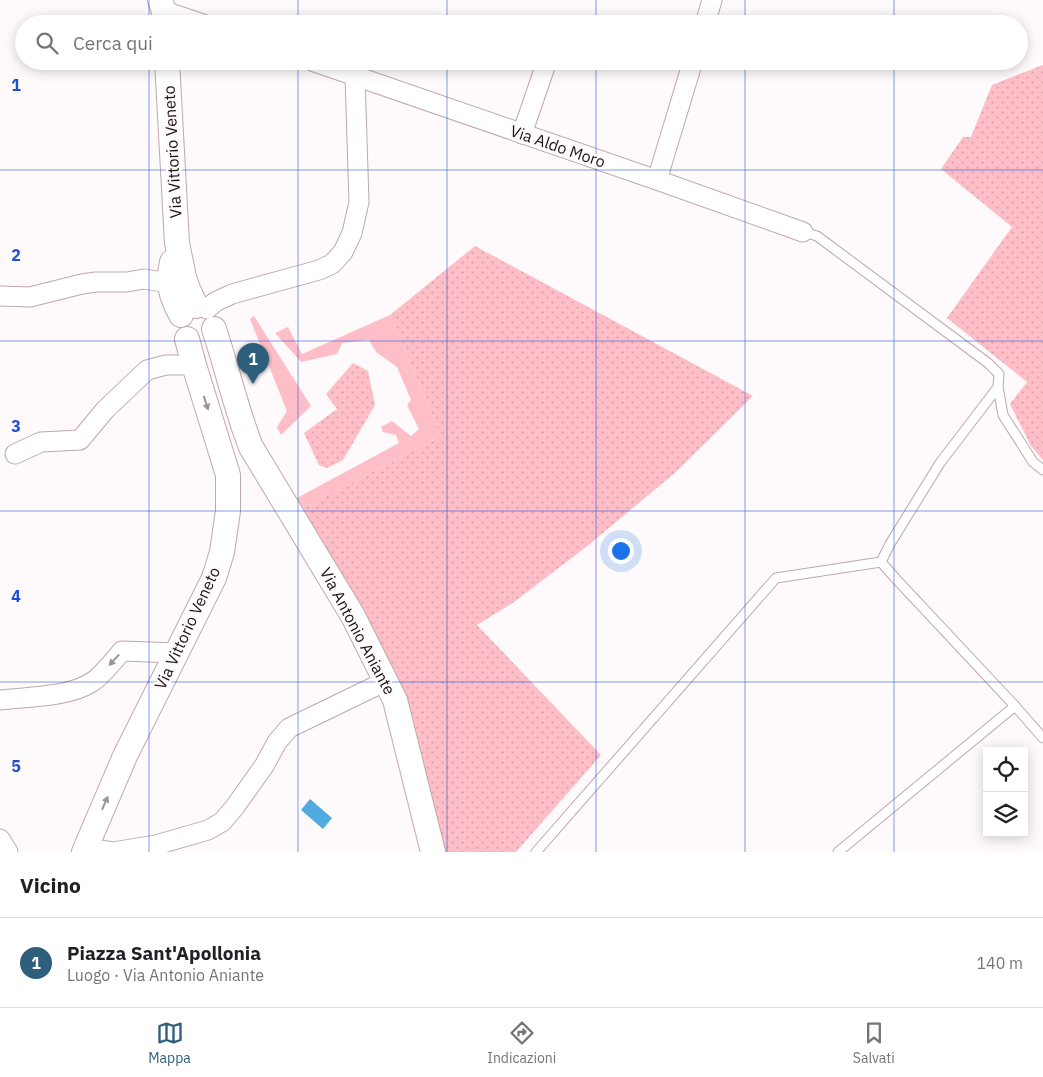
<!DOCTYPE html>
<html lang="it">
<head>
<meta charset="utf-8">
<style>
	body { margin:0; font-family:"IBM Plex Sans",sans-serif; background:#f6f6f6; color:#202124 }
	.controls { position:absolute; right:15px; bottom:15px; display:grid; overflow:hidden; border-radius:0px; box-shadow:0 2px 12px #0003 }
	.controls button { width:45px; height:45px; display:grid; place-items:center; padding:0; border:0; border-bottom:1px solid #e0e0e0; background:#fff; color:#202124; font:25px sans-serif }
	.you { position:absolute; left:620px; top:550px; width:18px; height:18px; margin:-12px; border:4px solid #fff; border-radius:50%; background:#1a73e8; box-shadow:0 0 0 8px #1a73e833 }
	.badge { display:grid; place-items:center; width:32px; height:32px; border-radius:50%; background:#2d5e7c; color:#fff; font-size:16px; font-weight:700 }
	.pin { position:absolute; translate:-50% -41px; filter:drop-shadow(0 1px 2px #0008) }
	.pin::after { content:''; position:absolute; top:26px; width:18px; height:15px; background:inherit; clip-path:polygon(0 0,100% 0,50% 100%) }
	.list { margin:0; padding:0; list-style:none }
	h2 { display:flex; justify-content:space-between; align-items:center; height:65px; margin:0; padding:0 20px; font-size:21px }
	h2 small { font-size:16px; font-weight:400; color:#757577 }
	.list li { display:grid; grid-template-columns:32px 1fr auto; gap:15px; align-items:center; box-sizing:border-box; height:90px; padding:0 20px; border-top:1px solid #e0e0e0 }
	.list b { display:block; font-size:19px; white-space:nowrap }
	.list p { margin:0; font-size:16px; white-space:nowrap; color:#757577 }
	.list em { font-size:16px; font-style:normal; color:#757577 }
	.icon { flex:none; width:28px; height:28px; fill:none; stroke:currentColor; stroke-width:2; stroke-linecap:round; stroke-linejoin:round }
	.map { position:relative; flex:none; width:1043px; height:852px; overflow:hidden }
	.search { position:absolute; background:#fff; box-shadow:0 2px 12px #0003; left:15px; right:15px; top:15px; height:55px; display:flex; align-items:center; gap:12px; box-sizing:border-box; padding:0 18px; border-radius:28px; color:#757577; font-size:19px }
	.sheet { height:155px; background:#fff }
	nav { display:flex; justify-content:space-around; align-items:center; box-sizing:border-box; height:70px; border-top:1px solid #e0e0e0; background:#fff; font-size:14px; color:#757577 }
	nav a { display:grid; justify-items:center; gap:2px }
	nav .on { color:#2d5e7c }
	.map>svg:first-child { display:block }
	.grass { fill:url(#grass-dots) }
	.garden { fill:#febec7 }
	.water { fill:#50abe0 }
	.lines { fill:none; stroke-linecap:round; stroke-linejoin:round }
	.service-casing { stroke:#c0a8ab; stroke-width:11 }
	.minor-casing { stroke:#c0a8ab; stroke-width:21 }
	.tertiary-casing { stroke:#c0a8ab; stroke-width:26 }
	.service { stroke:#fff; stroke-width:9 }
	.minor { stroke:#fff; stroke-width:19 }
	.tertiary { stroke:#fff; stroke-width:24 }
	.oneway { fill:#999595 }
	.grid { fill:none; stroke:#1d4ed8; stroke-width:1; stroke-opacity:0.55 }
	.labels { text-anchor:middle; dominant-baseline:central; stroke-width:5; stroke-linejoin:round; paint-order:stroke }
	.street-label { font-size:16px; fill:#1c1314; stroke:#fef9fa }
	.grid-label { font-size:16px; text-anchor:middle; font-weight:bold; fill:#1d4ed8; stroke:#fef9fa; stroke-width:5; stroke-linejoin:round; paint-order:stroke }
</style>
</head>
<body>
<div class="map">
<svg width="1043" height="852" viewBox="0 0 1043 852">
	<defs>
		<pattern id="grass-dots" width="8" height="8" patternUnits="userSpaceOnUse" patternTransform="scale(1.25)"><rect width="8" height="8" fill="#febec7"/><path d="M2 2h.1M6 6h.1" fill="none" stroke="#d9a2aa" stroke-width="1.8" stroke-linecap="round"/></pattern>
	</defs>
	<rect width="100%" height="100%" fill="#fef9fa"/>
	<g class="grass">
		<path d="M1043 65V460L1031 446 1010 404 1027 382 947 318 1012 227 941 169 963 137H971L992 85Z"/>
		<path d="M475 246 753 396 676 472 586 547 514 602 477 625 601 755 516 852H445L410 707 367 619 303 508 441 436 390 315Z"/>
		<path d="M353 363 368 371 375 405 343 460 327 468 319 465 304 433 337 409 326 394Z"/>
	</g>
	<g class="garden">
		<path d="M390 315 441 436 303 508 297 498 399 443 396 435 383 432 381 427 392 421 411 436 419 429 407 405 411 400 397 367 376 352 369 340 342 343 337 354 301 362 275 333 288 327 302 354Z"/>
		<path d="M254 316 311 406 281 435 277 427 287 411 250 319Z"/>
	</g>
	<path class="water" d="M310 799 332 818 323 829 301 810Z"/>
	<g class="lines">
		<defs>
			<g id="service">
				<path d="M803 232 817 236 988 363 999 374 998 387 940 463 890 544 881 562 896 579 1015 706 1043 738"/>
				<path d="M998 387 1003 415 1033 462 1043 470"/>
				<path d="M536 852 776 578 881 562"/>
				<path d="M838 852 1015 706"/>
			</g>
			<g id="minor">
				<path d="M164 11 203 24"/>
				<path d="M705 24 712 0"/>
				<path d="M312 61 657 180 803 232"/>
				<path d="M522 134 547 61"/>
				<path d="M657 180 693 61"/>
				<path d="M0 296 30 297 82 284 96 282H127L144 279 169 283 183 287"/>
				<path d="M207 309 215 302 232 294 319 270 332 264 343 252 352 233 359 202 355 76"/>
				<path d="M15 454 41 442 80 440 105 410 147 370 166 365H194"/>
				<path d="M0 700C27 697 70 697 92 682 101 677 115 659 122 651L176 653"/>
				<path d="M0 839 8 852"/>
				<path d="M86 848 113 852 156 845 208 830 222 822 234 808 264 766 277 742 289 728 386 681"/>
			</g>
			<g id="tertiary">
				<path d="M160 0 164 11 165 24"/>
				<path d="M167 61 177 243 184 277 188 289 196 306"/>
				<path d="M172 262C167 284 171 296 181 315"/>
				<path d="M214 329C227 368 236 409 251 447L353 616 395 700 433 852"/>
				<path d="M84 852 125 756 214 578 222 552 228 511V475L194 365 187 339"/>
			</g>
		</defs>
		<use href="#service" class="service-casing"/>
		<use href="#minor" class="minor-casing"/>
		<use href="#tertiary" class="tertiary-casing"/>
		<use href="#service" class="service"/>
		<use href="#minor" class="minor"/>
		<use href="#tertiary" class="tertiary"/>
	</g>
	<defs><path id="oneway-solid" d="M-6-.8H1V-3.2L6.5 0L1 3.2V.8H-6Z" transform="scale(1.25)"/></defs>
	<g class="oneway">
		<use href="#oneway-solid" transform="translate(206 403) rotate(72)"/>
		<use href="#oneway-solid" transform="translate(114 660) rotate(133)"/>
		<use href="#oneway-solid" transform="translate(105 803) rotate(-67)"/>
	</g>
	<path class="grid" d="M149 0V24M298 0V24M447 0V24M596 0V24M745 0V24M894 0V24M149 61V852M298 61V852M447 61V852M596 61V852M745 61V852M894 61V852M0 170H1043M0 341H1043M0 511H1043M0 682H1043"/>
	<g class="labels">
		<g class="street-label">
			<text transform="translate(558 146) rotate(19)">Via Aldo Moro</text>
			<text transform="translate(172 152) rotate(-93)">Via Vittorio Veneto</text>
			<text transform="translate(187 628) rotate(-65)">Via Vittorio Veneto</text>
			<text transform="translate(358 631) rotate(62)">Via Antonio Aniante</text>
		</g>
	</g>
	<g class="grid-label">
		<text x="16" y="91">1</text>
		<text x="16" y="261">2</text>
		<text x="16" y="432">3</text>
		<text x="16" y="602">4</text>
		<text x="16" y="772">5</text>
	</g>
</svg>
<div class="controls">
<button><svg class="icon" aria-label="locate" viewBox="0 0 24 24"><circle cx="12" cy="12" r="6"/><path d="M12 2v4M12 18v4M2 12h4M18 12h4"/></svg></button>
<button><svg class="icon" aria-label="layers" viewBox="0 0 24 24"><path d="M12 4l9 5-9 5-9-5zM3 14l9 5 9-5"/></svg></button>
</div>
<div class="you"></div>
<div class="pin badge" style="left:253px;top:384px">1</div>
<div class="search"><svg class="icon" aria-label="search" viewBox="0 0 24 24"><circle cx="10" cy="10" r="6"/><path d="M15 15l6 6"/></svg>Cerca qui</div>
</div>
<section class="sheet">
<h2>Vicino<small></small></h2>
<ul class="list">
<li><span class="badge">1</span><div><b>Piazza Sant'Apollonia</b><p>Luogo · Via Antonio Aniante</p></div><em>140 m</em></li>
</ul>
</section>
<nav>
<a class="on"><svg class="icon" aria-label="map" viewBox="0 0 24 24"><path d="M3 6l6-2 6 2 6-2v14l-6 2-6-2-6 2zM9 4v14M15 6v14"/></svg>Mappa</a>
<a><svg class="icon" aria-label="directions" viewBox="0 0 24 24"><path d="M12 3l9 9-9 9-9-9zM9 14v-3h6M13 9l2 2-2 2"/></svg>Indicazioni</a>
<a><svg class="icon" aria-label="saved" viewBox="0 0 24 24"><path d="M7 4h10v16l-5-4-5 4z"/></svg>Salvati</a>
</nav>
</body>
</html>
